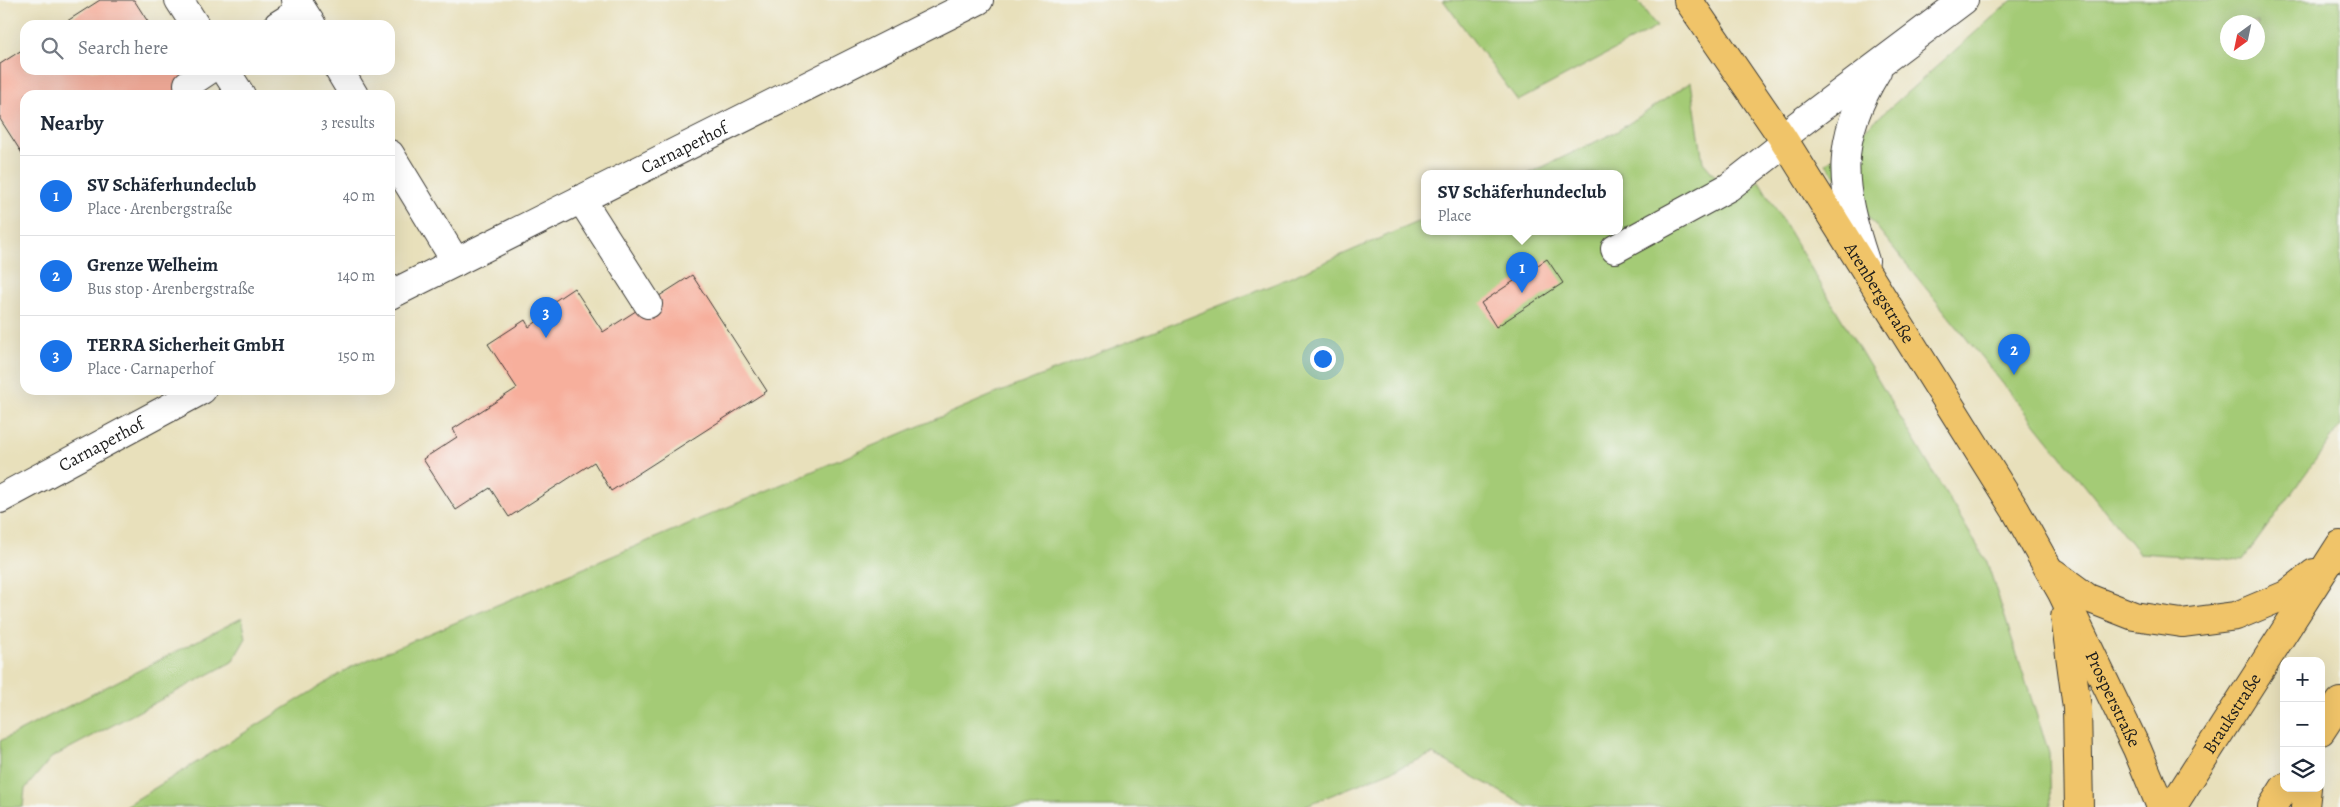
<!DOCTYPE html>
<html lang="en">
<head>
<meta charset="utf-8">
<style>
	body { margin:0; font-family:Alegreya,serif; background:#f6f6f7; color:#1f2937 }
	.controls { position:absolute; right:15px; bottom:15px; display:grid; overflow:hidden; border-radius:10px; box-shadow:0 5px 20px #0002 }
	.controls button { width:45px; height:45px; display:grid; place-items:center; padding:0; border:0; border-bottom:1px solid #e0e1e3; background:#fff; color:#1f2937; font:25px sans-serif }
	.compass { position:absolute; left:2220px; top:15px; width:45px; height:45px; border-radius:50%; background:#fff; box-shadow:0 5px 20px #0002; rotate:213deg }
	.you { position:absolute; left:1322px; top:358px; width:18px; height:18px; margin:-12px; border:4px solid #fff; border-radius:50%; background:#1a73e8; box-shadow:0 0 0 8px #1a73e833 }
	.badge { display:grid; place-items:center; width:32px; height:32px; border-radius:50%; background:#1a73e8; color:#fff; font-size:16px; font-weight:700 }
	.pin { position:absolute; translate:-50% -41px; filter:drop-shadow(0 1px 2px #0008) }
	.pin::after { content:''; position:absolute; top:26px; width:18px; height:15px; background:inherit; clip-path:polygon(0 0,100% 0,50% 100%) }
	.popup { position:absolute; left:1421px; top:170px; width:202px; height:65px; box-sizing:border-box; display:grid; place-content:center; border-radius:10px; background:#fff; filter:drop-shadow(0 1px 4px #0005); font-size:16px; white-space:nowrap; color:#747a83 }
	.popup b { font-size:19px; color:#1f2937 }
	.popup::after { content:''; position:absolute; left:50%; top:100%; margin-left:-10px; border:10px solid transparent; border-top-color:#fff }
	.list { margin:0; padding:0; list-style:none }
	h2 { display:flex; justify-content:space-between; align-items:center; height:65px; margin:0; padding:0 20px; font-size:21px }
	h2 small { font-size:16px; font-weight:400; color:#747a83 }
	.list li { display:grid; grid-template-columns:32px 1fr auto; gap:15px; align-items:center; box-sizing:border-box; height:80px; padding:0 20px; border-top:1px solid #e0e1e3 }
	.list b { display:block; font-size:19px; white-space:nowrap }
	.list p { margin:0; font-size:16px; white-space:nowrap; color:#747a83 }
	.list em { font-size:16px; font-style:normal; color:#747a83 }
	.icon { flex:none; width:28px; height:28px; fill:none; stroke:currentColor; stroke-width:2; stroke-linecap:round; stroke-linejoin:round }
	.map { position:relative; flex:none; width:2340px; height:807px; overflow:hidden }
	.search { position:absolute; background:#fff; box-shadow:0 5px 20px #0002; left:20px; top:20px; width:375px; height:55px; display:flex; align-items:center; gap:12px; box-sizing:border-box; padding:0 18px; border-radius:15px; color:#747a83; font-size:19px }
	.panel { position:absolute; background:#fff; box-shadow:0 5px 20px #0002; left:20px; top:90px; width:375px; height:305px; border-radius:15px }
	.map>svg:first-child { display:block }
	.green { fill:#a4cb76; stroke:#607449; fill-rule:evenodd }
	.building { fill:#f7af9c }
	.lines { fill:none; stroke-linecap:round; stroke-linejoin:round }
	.minor-casing { stroke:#3b3934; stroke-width:30 }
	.major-casing { stroke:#3b3934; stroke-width:30 }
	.highway-casing { stroke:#3b3934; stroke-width:30 }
	.minor { stroke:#fff; stroke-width:28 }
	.major { stroke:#f0c469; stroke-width:28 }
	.highway { stroke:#f0c469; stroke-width:28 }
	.labels { text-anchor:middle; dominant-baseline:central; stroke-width:5; stroke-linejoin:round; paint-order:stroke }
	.street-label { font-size:18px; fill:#1c1c1c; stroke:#f6f6f2 }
</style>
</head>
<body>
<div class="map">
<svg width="2340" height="807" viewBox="0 0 2340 807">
	<rect width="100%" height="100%" fill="#f6f6f2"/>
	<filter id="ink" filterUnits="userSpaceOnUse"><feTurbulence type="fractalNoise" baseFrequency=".02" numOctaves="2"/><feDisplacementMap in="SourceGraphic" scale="10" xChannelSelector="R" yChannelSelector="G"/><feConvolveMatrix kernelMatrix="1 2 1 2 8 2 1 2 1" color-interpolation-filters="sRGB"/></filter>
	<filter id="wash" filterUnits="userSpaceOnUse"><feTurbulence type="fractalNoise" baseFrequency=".0096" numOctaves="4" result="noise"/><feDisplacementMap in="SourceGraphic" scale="20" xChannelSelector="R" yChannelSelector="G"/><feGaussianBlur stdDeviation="1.12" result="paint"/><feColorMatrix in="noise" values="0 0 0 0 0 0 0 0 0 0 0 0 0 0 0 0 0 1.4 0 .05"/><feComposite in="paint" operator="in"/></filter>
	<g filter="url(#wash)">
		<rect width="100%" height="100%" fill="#e8e0bb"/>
		<g class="green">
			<path d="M1443 0H1637L1657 27 1518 101Z"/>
			<path d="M2012 0H2340V426L2243 560 2139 553 1826 164ZM2228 22H2258V52H2228Z"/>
			<path d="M1691 82 1703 162 1736 200 1759 181 1987 562 2049 753 2051 807H1528L1433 754 1302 807H124L353 666 990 396 1282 281 1424 219V232H1620V174H1528L1616 132Z"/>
			<path d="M242 618 246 638 232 662 51 758 25 789 23 807H0V741Z"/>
		</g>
		<g id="blocks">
			<g class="building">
				<path d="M100 0H134L150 25H61Z"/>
				<path d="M25 48V70H179L196 95H25V158L0 119V64Z"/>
				<path d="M1547 259 1563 283 1496 327 1481 303Z"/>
				<path d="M692 275 767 391 611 491 594 462 509 517 490 488 456 510 423 459 457 437 453 429 517 388 488 344 525 320 529 327 542 318 538 312 574 288 603 332Z"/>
			</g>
		</g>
	</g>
	<g filter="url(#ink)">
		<use href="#blocks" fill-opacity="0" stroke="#3b3934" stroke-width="1"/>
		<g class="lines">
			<defs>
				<g id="minor">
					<path d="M179 0 195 25"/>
					<path d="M296 0 312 25"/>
					<path d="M278 25 302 10"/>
					<path d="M225 70 241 95"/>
					<path d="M339 70 354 95"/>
					<path d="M188 84 209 70"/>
					<path d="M1782 137 1964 0"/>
					<path d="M390 154 456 262"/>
					<path d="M581 199 648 304"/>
					<path d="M1615 249 1729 187 1785 143"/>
					<path d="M1865 261C1840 186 1834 141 1877 71"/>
					<path id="s1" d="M390 295 979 0"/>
					<path id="s2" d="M0 499 202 390"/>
				</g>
				<g id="major">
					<path id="s3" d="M1688 0 1782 137 2016 511 2062 593 2137 749 2161 807"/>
					<path d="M2054 573 2088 598 2134 616 2182 623"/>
					<path d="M2065 617 2077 708 2079 807"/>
				</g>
				<g id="highway">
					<path d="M2182 623 2236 616 2286 595 2314 573"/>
					<path d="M2321 731 2340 702"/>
					<path id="s4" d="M2172 807 2340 545"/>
					<path d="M2272 807 2284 788"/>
					<path d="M2305 807 2307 788"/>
				</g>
			</defs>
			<use href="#minor" class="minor-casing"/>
			<use href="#major" class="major-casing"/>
			<use href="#highway" class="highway-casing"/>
			<use href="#minor" class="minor"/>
			<use href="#major" class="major"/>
			<use href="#highway" class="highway"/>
		</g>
	</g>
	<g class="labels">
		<g class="street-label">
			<text stroke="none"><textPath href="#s1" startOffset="329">Carnaperhof</textPath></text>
			<text stroke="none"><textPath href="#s3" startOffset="350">Arenbergstraße</textPath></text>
			<text stroke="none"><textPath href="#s2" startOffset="115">Carnaperhof</textPath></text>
			<text stroke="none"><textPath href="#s3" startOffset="819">Prosperstraße</textPath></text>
			<text stroke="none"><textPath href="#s4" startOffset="111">Braukstraße</textPath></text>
		</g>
	</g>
</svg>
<div class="controls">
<button>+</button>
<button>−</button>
<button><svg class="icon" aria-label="layers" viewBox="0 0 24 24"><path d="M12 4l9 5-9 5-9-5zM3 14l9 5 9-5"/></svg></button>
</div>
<svg class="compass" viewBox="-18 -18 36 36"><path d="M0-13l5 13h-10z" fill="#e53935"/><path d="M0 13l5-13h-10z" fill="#747a83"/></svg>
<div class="you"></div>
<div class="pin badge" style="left:1522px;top:293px">1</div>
<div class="popup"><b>SV Schäferhundeclub</b>Place</div>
<div class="pin badge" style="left:2014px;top:375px">2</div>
<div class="pin badge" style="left:546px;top:338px">3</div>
<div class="search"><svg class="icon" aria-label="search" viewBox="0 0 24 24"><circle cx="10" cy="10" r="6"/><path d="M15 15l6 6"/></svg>Search here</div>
<section class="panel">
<h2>Nearby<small>3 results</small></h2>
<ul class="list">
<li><span class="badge">1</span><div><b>SV Schäferhundeclub</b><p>Place · Arenbergstraße</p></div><em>40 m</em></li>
<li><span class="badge">2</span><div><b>Grenze Welheim</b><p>Bus stop · Arenbergstraße</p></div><em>140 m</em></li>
<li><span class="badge">3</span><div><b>TERRA Sicherheit GmbH</b><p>Place · Carnaperhof</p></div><em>150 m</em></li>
</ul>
</section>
</div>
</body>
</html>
